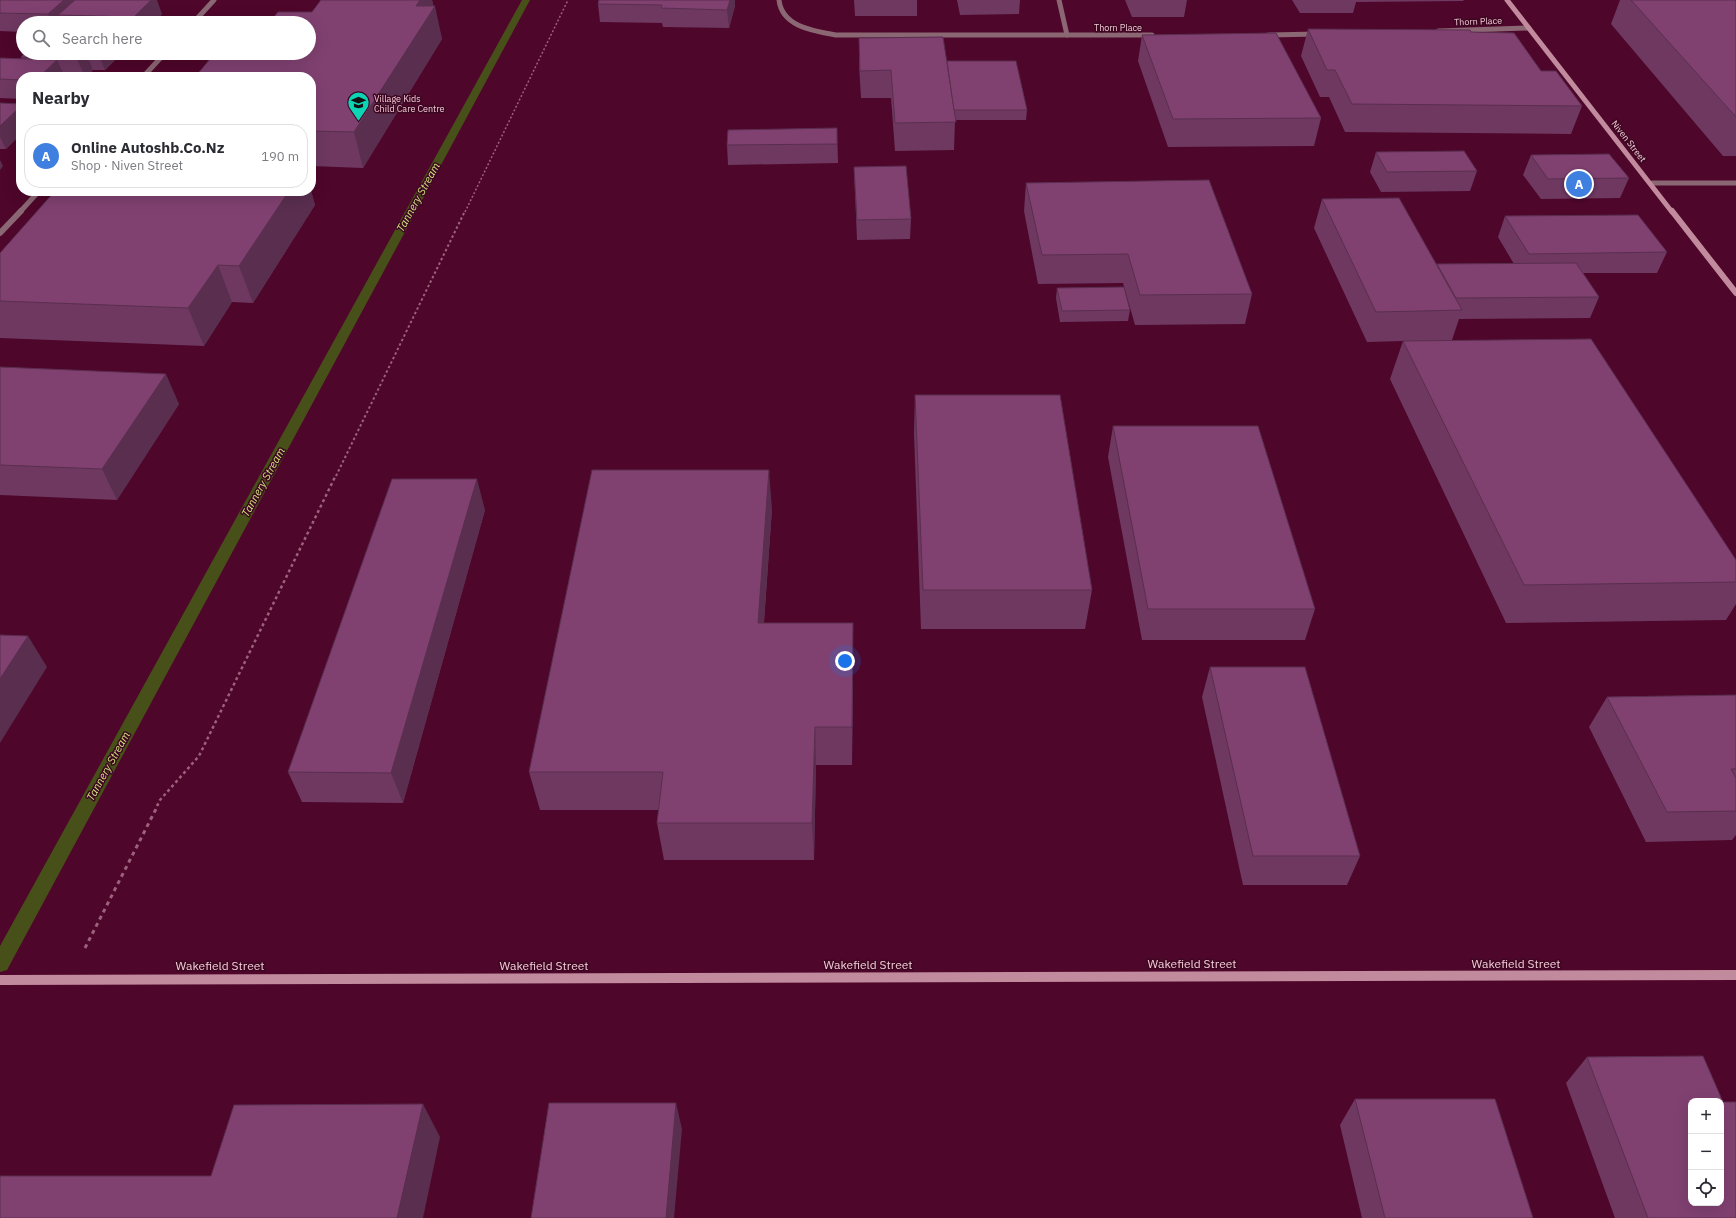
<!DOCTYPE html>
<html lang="en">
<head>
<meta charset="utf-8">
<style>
	body { margin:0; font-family:"IBM Plex Sans",sans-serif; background:#f7f7f7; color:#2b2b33 }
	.controls { position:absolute; right:12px; bottom:12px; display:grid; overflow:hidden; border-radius:8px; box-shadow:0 4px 16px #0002 }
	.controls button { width:36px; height:36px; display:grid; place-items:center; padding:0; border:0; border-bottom:1px solid #e1e1e2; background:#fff; color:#2b2b33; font:20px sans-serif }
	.you { position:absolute; left:845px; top:661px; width:14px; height:14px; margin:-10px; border:3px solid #fff; border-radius:50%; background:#1a73e8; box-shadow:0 0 0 6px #1a73e833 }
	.badge { display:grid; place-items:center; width:26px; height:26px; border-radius:50%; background:#1d776e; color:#fff; font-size:13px; font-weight:700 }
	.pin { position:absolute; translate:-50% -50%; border:2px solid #fff; box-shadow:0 1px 4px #0006 }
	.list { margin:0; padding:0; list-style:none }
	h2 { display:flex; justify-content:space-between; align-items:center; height:52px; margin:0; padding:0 16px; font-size:17px }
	h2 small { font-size:13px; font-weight:400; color:#7c7c81 }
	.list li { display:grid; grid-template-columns:26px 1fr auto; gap:12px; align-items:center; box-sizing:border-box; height:64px; margin:0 8px 8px; padding:0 8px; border:1px solid #e1e1e2; border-radius:16px }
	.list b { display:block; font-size:15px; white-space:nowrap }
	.list p { margin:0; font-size:13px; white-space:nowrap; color:#7c7c81 }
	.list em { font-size:13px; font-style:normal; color:#7c7c81 }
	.icon { flex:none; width:22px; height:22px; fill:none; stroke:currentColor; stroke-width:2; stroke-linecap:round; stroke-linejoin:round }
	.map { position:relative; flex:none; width:1736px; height:1218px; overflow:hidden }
	.search { position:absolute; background:#fff; box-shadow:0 4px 16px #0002; left:16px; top:16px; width:300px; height:44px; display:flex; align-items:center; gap:10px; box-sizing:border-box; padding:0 14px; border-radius:22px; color:#7c7c81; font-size:15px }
	.panel { position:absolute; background:#fff; box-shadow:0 4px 16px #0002; left:16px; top:72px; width:300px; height:124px; border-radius:16px }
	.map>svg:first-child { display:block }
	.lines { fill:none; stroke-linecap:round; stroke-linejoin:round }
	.stream { fill:#485019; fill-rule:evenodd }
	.path-far3 { stroke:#9c617b; stroke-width:1.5; stroke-dasharray:2 2; stroke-linecap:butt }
	.path-far2 { stroke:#9c617b; stroke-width:2; stroke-dasharray:2.5 2.5; stroke-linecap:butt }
	.path-far1 { stroke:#9c617b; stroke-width:2.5; stroke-dasharray:3 3; stroke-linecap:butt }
	.path { stroke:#9c617b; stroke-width:3; stroke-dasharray:4 4; stroke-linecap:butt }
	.street-far1 { stroke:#8a6773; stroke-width:5 }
	.street { stroke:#8a6773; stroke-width:6 }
	.secondary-far2 { stroke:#c28a9d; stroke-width:5 }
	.secondary-far1 { stroke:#c28a9d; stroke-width:6 }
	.secondary { stroke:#c28a9d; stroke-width:10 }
	.wall { fill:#6e3861 }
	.shaded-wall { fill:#5a2e4f }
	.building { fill:#804171; stroke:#5a2e4f; fill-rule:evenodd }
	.labels { text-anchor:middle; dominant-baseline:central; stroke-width:3; stroke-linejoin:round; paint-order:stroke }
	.far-street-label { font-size:9px; fill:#f7cbd9; stroke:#3c0721 }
	.far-poi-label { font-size:9px; fill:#f7cbd9; stroke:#3c0721; text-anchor:start }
	.water-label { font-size:11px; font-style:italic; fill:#d1e17c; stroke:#3c0721 }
	.near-street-label { font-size:12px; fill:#f7cbd9; stroke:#3c0721 }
</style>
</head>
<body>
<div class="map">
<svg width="1736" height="1218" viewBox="0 0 1736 1218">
	<rect width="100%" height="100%" fill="#4e062a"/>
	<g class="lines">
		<path class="stream" d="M522 0H530L7 970 0 972V946Z"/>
		<path class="path-far3" d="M465 212 568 0"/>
		<path class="path-far2" d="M336 476 465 211"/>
		<path class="path-far1" d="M157 806 160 800 199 756 336 475"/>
		<path class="path" d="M85 948 158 805"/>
		<g class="street-far1">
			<path d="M779 0C782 27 814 31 836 35H1152"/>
			<path d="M1059 0 1067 35"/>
			<path d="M193 23 214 0"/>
			<path d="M1438 31 1529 28"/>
			<path d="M1268 35 1316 34"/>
			<path d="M143 77 165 53"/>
			<path d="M1652 183H1736"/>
			<path d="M20 212 39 191"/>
		</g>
		<path class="street" d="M0 233 21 211"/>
		<path class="secondary-far2" d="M1507 0 1672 212"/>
		<path class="secondary-far1" d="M1672 211 1736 293"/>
		<path class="secondary" d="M0 980 1736 975"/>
	</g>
	<g class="wall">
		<path d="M0 0 162 14 154 23H23V32L0 31Z"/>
		<path d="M321 0H432L442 39 363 168 311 166 312 12Z"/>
		<path d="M599 0H735V6L729 28 663 27 662 23 600 22 598 4Z"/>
		<path d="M854 0H917V16H855Z"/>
		<path d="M957 0H1020L1019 14 960 15Z"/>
		<path d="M1125 0H1187L1184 17H1132Z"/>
		<path d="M1292 0H1464L1463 1 1356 2 1353 13H1300Z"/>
		<path d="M1620 0H1736V156H1723L1611 24Z"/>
		<path d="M1308 29 1471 32 1541 71 1582 106 1571 134 1345 132 1329 97H1320L1301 56Z"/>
		<path d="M1142 35 1321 118 1314 146 1168 147 1138 61Z"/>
		<path d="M859 38 947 61 1027 110 1026 120H955L954 150 895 151 891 98H861L859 65Z"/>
		<path d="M25 53H122L105 70H93L86 77H21V99L0 98V58L22 59 21 57Z"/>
		<path d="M0 103 21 104V134L6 149H0Z"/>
		<path d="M837 128 838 163 728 165 727 145Z"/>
		<path d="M1376 152 1477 171 1470 191 1381 192 1370 172Z"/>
		<path d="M1531 155 1629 178 1620 198 1541 199 1523 175Z"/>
		<path d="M854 167 911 219 910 239 857 240Z"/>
		<path d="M1026 183 1252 294 1245 324 1135 325 1123 283 1038 284 1024 211Z"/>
		<path d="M311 191 315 205 253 303 232 302 204 346 0 338V253Z"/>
		<path d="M1322 199 1437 264H1514L1498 237 1505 216 1667 252 1657 273H1583L1599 297 1590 318 1459 319 1452 340 1736 560V604L1726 620 1506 623 1390 379 1403 341 1367 342 1314 228Z"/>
		<path d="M1057 288 1130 310 1128 321 1060 322 1056 298Z"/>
		<path d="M0 367 179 404 117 500 0 495Z"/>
		<path d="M915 395 1092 590 1085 629H921L914 433Z"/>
		<path d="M1113 426 1315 609 1305 640H1142L1108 457Z"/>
		<path d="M772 509 764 623 853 662 852 765H816L814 860H664L657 823 659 810H540L529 772Z"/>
		<path d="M485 510 403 803 302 802 288 772Z"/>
		<path d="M1210 667 1360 856 1347 885H1243L1202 697Z"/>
		<path d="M1736 695V835L1732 840 1646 842 1589 727 1607 697Z"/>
		<path d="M1587 1057 1723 1102 1736 1218H1615L1566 1083Z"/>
		<path d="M1355 1099 1533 1218H1362L1340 1125Z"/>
	</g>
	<g class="shaded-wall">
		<path d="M64 0H81L58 15 61 23H52L48 14Z"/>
		<path d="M151 0H157L162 14 154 23H136L134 17Z"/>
		<path d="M420 0H432L434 8 435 6 442 39 363 168 354 132 416 6Z"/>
		<path d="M730 0H735V6L729 28 727 10Z"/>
		<path d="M83 53H86L93 70 86 77H85L77 59Z"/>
		<path d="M98 53H122L105 70Z"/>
		<path d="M57 60 65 77H39Z"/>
		<path d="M21 106V134L6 149 0 137V126Z"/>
		<path d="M0 160 3 166 0 170Z"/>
		<path d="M283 191H311L315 205 253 303 239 266Z"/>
		<path d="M218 265 232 302 204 346 188 308Z"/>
		<path d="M166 374 179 404 117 500 102 469Z"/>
		<path d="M769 470 772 509 761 661 758 623Z"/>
		<path d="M477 479 485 510 403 803 391 773Z"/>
		<path d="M853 623V662L852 765V727Z"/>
		<path d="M28 636 47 667 0 743V679Z"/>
		<path d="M815 727 816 765 814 860 812 823Z"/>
		<path d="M676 1103 682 1129 674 1218H666Z"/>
		<path d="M423 1104 440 1137 423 1218H397Z"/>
	</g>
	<g class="building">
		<path d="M0 0H64L48 14 0 13Z"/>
		<path d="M75 0H151L134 17 58 15Z"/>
		<path d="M321 0H420L416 6H435L354 132 311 131V77H195L215 53H309V23H269L278 12H312Z"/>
		<path d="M599 0H730L727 10 661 8 662 5 598 4Z"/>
		<path d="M1631 0H1736V117Z"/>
		<path d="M58 22 93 23H57Z"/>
		<path d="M1308 29 1470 30 1471 32 1514 33 1541 71H1556L1582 106 1352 104 1335 70H1327Z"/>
		<path d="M1276 33 1321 118 1173 119 1142 35Z"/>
		<path d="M943 37 956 122 895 123 891 70 860 71 859 38Z"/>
		<path d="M25 53H83L77 59 21 57Z"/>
		<path d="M0 58 57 60 39 77H21V80L0 79Z"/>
		<path d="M947 61H1016L1027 110H954Z"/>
		<path d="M0 103 21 104V106L0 126Z"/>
		<path d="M837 128V144L727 145 728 130Z"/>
		<path d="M1464 151 1477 171 1387 172 1376 152Z"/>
		<path d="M1609 154 1629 178 1548 179 1531 155Z"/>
		<path d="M906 166 911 219 857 220 854 167Z"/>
		<path d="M1209 180 1252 294 1140 295 1128 254 1042 255 1026 183Z"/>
		<path d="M55 191H289L239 266 218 265 188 308 0 301V253Z"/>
		<path d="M1399 198 1462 310 1376 312 1322 199Z"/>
		<path d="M1638 215 1667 252 1529 254 1505 216Z"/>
		<path d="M1576 263 1599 297 1456 298 1437 264Z"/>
		<path d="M1124 287 1130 310 1062 311 1057 288Z"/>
		<path d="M1591 339 1736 560V582L1524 585 1403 341Z"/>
		<path d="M0 367 166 374 102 469 0 465Z"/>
		<path d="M915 395H1060L1092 590H923Z"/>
		<path d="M1113 426H1258L1315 609H1148Z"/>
		<path d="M592 470H769L758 623H853L852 727H815L812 823H657L663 772H529Z"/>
		<path d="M392 479H477L391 773 288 772Z"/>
		<path d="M0 635 28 636 0 679Z"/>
		<path d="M1210 667H1305L1360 856H1253Z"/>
		<path d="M1736 695V769H1731L1736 778V811L1667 812 1607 697Z"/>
		<path d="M1703 1056 1723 1102H1736V1218H1648L1587 1057ZM1691 1101H1721V1203H1691Z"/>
		<path d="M1355 1099H1495L1533 1218H1385Z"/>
		<path d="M549 1103H676L666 1218H531Z"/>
		<path d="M423 1104 397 1218H0V1176H211L234 1105Z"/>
	</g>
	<defs>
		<symbol id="school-pin" viewBox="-11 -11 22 30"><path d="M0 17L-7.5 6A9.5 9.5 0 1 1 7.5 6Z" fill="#0cd5b5" stroke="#3c0721"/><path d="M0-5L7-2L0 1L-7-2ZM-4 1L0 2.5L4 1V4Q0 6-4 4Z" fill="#111"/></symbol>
	</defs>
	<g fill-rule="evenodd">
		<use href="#school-pin" x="346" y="90" width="25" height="34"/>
	</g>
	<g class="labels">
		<g class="far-street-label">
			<text transform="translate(1478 21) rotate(-2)">Thorn Place</text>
			<text x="1118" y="27">Thorn Place</text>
			<text transform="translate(1629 141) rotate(52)">Niven Street</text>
		</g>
		<g class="far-poi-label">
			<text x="374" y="98">Village Kids<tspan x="374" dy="10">Child Care Centre</tspan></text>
		</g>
		<g class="water-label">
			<text transform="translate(418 197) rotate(-61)">Tannery Stream</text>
			<text transform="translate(263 482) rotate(-61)">Tannery Stream</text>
			<text transform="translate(108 766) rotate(-61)">Tannery Stream</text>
		</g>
		<g class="near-street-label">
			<text x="1192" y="963">Wakefield Street</text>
			<text x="1516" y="963">Wakefield Street</text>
			<text x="868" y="964">Wakefield Street</text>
			<text x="220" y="965">Wakefield Street</text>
			<text x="544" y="965">Wakefield Street</text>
		</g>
	</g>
</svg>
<div class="controls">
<button>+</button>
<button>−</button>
<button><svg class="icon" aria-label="locate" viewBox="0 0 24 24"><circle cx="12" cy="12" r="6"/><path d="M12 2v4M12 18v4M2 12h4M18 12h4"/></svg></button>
</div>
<div class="you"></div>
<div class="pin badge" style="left:1579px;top:184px;background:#3f7fe0">A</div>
<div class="search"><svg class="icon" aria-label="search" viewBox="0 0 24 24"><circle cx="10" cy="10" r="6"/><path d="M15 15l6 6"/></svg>Search here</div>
<section class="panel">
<h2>Nearby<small></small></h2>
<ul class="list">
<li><span class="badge" style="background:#3f7fe0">A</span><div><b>Online Autoshb.Co.Nz</b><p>Shop · Niven Street</p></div><em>190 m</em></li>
</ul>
</section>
</div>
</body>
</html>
